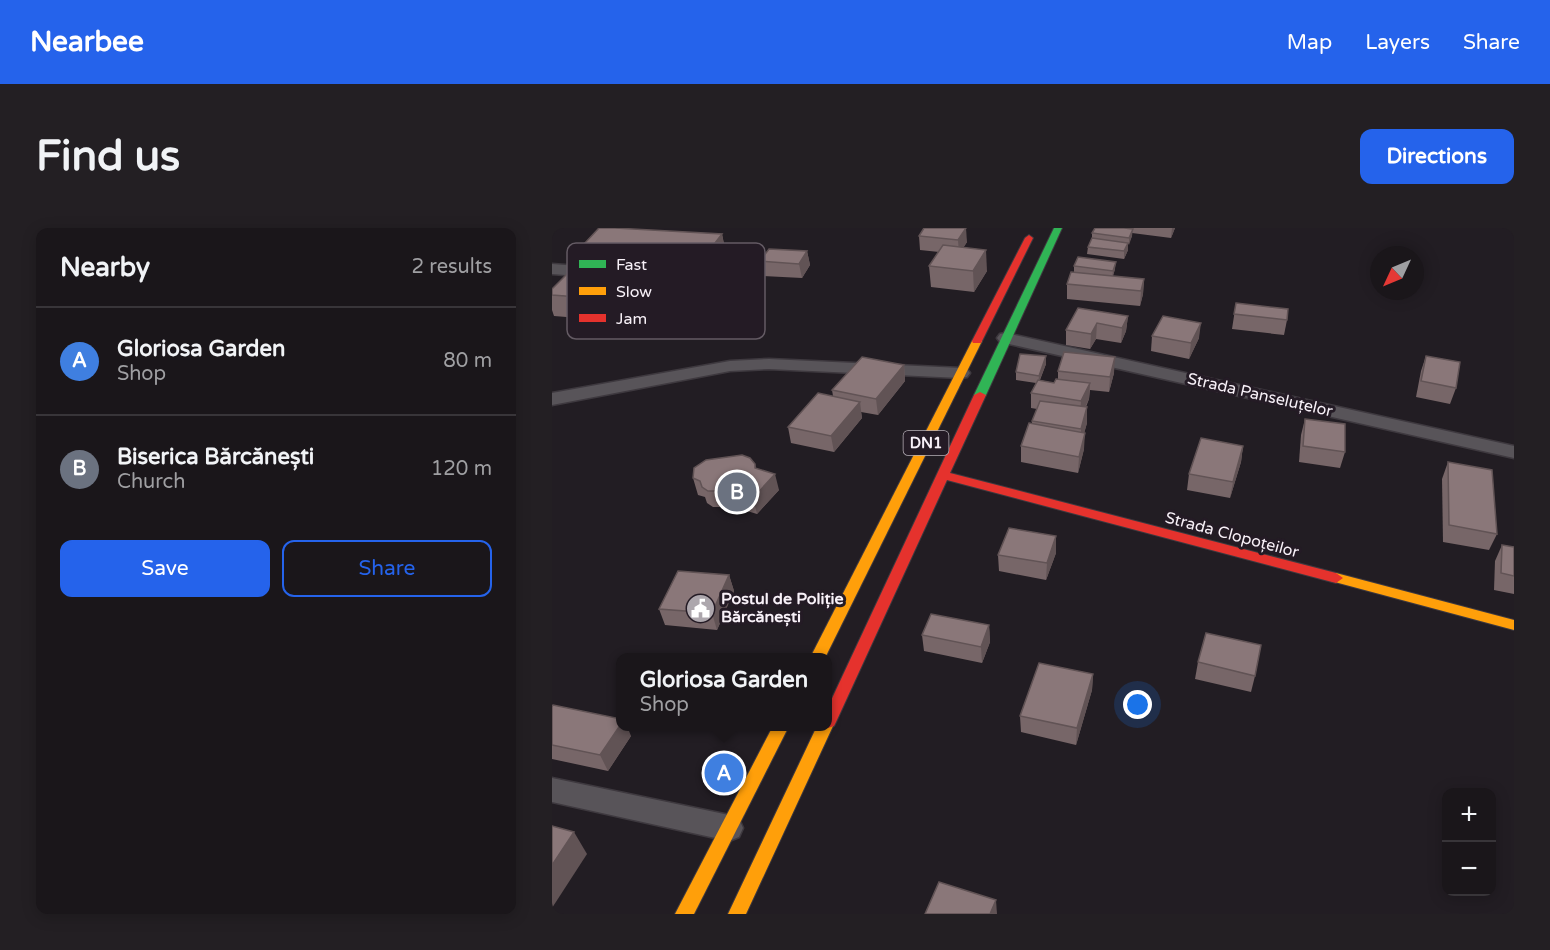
<!DOCTYPE html>
<html lang="en">
<head>
<meta charset="utf-8">
<style>
	body { margin:0; font-family:"Varela Round",sans-serif; background:#231f23; color:#f1f3f6 }
	.controls { position:absolute; right:18px; bottom:18px; display:grid; overflow:hidden; border-radius:12px; box-shadow:0 3px 15px #0003 }
	.controls button { width:54px; height:54px; display:grid; place-items:center; padding:0; border:0; border-bottom:2px solid #383539; background:#1a161a; color:#f1f3f6; font:30px sans-serif }
	.compass { position:absolute; left:818px; top:18px; width:54px; height:54px; border-radius:50%; background:#1a161a; box-shadow:0 3px 15px #0003; rotate:226deg }
	.you { position:absolute; left:586px; top:477px; width:21px; height:21px; margin:-15px; border:4px solid #fff; border-radius:50%; background:#1a73e8; box-shadow:0 0 0 9px #1a73e833 }
	.badge { display:grid; place-items:center; width:39px; height:39px; border-radius:50%; background:#2563eb; color:#fff; font-size:20px; font-weight:700 }
	.pin { position:absolute; translate:-50% -50%; border:3px solid #fff; box-shadow:0 2px 6px #0006 }
	.popup { position:absolute; left:64px; top:425px; width:216px; height:78px; box-sizing:border-box; display:grid; place-content:center; border-radius:12px; background:#1a161a; filter:drop-shadow(0 2px 4px #0005); font-size:20px; white-space:nowrap; color:#9f9fa2 }
	.popup b { font-size:22px; color:#f1f3f6 }
	.popup::after { content:''; position:absolute; left:50%; top:100%; margin-left:-12px; border:12px solid transparent; border-top-color:#1a161a }
	.list { margin:0; padding:0; list-style:none }
	h2 { display:flex; justify-content:space-between; align-items:center; height:78px; margin:0; padding:0 24px; font-size:26px }
	h2 small { font-size:20px; font-weight:400; color:#9f9fa2 }
	.list li { display:grid; grid-template-columns:39px 1fr auto; gap:18px; align-items:center; box-sizing:border-box; height:108px; padding:0 24px; border-top:2px solid #383539 }
	.list b { display:block; font-size:22px; white-space:nowrap }
	.list p { margin:0; font-size:20px; white-space:nowrap; color:#9f9fa2 }
	.list em { font-size:20px; font-style:normal; color:#9f9fa2 }
	.actions { display:flex; gap:12px; padding:18px 24px }
	.actions a { flex:1; padding:14px 0; border:2px solid #2563eb; border-radius:12px; text-align:center; font-size:21px; color:#2563eb }
	.actions .main { background:#2563eb; color:#fff }
	.map { position:relative; flex:none; width:962px; height:686px; overflow:hidden; border-radius:12px }
	header { display:flex; align-items:center; gap:36px; box-sizing:border-box; height:84px; padding:0 30px; background:#2563eb; color:#fff }
	header strong { font-size:28px }
	nav { display:flex; gap:33px; margin-inline-start:auto; font-size:21px }
	.intro { display:flex; align-items:center; justify-content:space-between; box-sizing:border-box; height:144px; padding:0 36px }
	h1 { margin:0; font-size:42px }
	.button { padding:15px 27px; border-radius:12px; background:#2563eb; color:#fff; font-size:21px; font-weight:700 }
	main { display:flex; gap:36px; padding:0 36px }
	aside { flex:1; background:#1a161a; border-radius:12px; box-shadow:0 3px 15px #0003 }
	.map>svg:first-child { display:block }
	.lines { fill:none; stroke-linecap:round; stroke-linejoin:round }
	.street-casing { stroke:#3e393f; stroke-width:3 }
	.fast-casing { stroke:#3e393f; stroke-width:2 }
	.slow-casing { stroke:#3e393f; stroke-width:2 }
	.jam-casing { stroke:#3e393f; stroke-width:2 }
	.street { fill:#585459; fill-rule:evenodd }
	.fast { fill:#30b455; fill-rule:evenodd }
	.slow { fill:#ff9f0a; fill-rule:evenodd }
	.jam { fill:#e5322d; fill-rule:evenodd }
	.wall { fill:#776668 }
	.shaded-wall { fill:#615355 }
	.building { fill:#8a7779; stroke:#615355; stroke-width:1.5 }
	.labels { text-anchor:middle; dominant-baseline:central; stroke-width:6; stroke-linejoin:round; paint-order:stroke }
	.shield { fill:#241b25; stroke:#b8b1b9; stroke-width:1.5 }
	.shield-label { font-size:15px; font-weight:bold; fill:#f8f1f8 }
	.street-label { font-size:16px; fill:#f8f1f8; stroke:#241b25 }
	.poi-label { font-size:16px; font-weight:bold; fill:#f8f1f8; stroke:#241b25; text-anchor:start }
	.key { fill:#241b25; stroke:#645b64; stroke-width:1.5 }
	.key-label { font-size:16px; fill:#f8f1f8 }
</style>
</head>
<body>
<header>
<strong>Nearbee</strong>
<nav><a>Map</a><a>Layers</a><a>Share</a></nav>
</header>
<div class="intro"><h1>Find us</h1><a class="button">Directions</a></div>
<main>
<aside>
<h2>Nearby<small>2 results</small></h2>
<ul class="list">
<li><span class="badge" style="background:#3f7fe0">A</span><div><b>Gloriosa Garden</b><p>Shop</p></div><em>80 m</em></li>
<li><span class="badge" style="background:#6b7280">B</span><div><b>Biserica Bărcănești</b><p>Church</p></div><em>120 m</em></li>
</ul>
<div class="actions"><a class="main">Save</a><a>Share</a></div>
</aside>
<div class="map">
<svg width="962" height="686" viewBox="0 0 962 686">
	<rect width="100%" height="100%" fill="#221d23"/>
	<g class="lines">
		<defs>
			<g id="street">
				<path d="M0 36 175 49 183 54 175 59 0 46Z"/>
				<path d="M454 105 962 218V230L448 114 445 110 448 106Z"/>
				<path d="M217 131 409 140 415 141 418 145 415 149 409 150 217 141 178 143 0 177V165L178 133Z"/>
				<path d="M0 550 177 587 187 591 191 600 187 609 177 613 0 574Z"/>
			</g>
			<path id="fast" d="M502 0H510L434 167 432 169H424L422 167Z"/>
			<g id="slow">
				<path d="M425 110 430 113 273 430H258L420 113Z"/>
				<path d="M784 345 962 392V402L779 353 777 350 779 347Z"/>
				<path d="M276 493 281 498 194 686H176L265 498H276Z"/>
				<path d="M221 498H237L142 686H123Z"/>
			</g>
			<g id="jam">
				<path d="M477 7 481 10 430 113 429 115H421L420 113 473 10Z"/>
				<path d="M428 164 434 167 398 245 784 345 791 350 784 355 395 252 284 494 282 498 276 500 271 498H276V479L422 167Z"/>
			</g>
		</defs>
		<use href="#street" class="street-casing"/>
		<use href="#fast" class="fast-casing"/>
		<use href="#slow" class="slow-casing"/>
		<use href="#jam" class="jam-casing"/>
		<use href="#street" class="street"/>
		<use href="#fast" class="fast"/>
		<use href="#slow" class="slow"/>
		<use href="#jam" class="jam"/>
	</g>
	<g class="wall">
		<path d="M372 0 415 14 411 20 435 43 422 64 379 59 377 38 387 24 368 22 367 8Z"/>
		<path d="M543 0H623L619 10 580 5V8L576 17V22L572 31 535 26 536 19 540 10V5Z"/>
		<path d="M170 6 174 26 161 44 37 37 31 17Z"/>
		<path d="M255 23 258 37 250 50 211 48 208 33Z"/>
		<path d="M522 38 563 41 561 48 592 51 591 66 588 78 515 71V56L522 45Z"/>
		<path d="M0 67 203 81 188 103 2 88 0 82Z"/>
		<path d="M684 75 735 92 732 107 680 101Z"/>
		<path d="M576 88 574 103 569 115 544 111 538 121 514 117V102Z"/>
		<path d="M600 108 647 110 637 131 599 123Z"/>
		<path d="M494 128V136L488 152 502 155 506 152V143L562 145 557 164 538 162 537 171 534 179H535V195L532 205V221L526 245 469 234V218L480 195V193L485 181 479 180V165L484 155 464 152V144Z"/>
		<path d="M874 128 904 160 898 176 864 169 869 143Z"/>
		<path d="M352 137 353 153 326 187 309 184 310 190 282 224 239 215 236 199 281 168 280 162Z"/>
		<path d="M753 191 793 224 788 240 747 234 749 207Z"/>
		<path d="M691 218 689 234 678 270 635 262 637 246Z"/>
		<path d="M896 234 945 306 937 322 891 314 890 251Z"/>
		<path d="M203 236 204 241 227 262 205 286 182 279H161L155 275 153 269 146 267 141 250Z"/>
		<path d="M950 317 962 319V366L942 362 943 333Z"/>
		<path d="M504 325 494 352 447 343 446 327Z"/>
		<path d="M177 347 182 363 165 402 113 397 107 381Z"/>
		<path d="M437 397 438 414 430 435 372 423 370 407Z"/>
		<path d="M646 434 703 448 699 464 643 451Z"/>
		<path d="M541 446 540 462 524 517 469 504 468 488Z"/>
		<path d="M0 479 79 508 56 543 0 531Z"/>
	</g>
	<g class="shaded-wall">
		<path d="M414 0 415 14 407 26 406 12Z"/>
		<path d="M620 0H623L619 10Z"/>
		<path d="M581 1 580 8 577 17V10Z"/>
		<path d="M170 6 174 26 161 44 156 24Z"/>
		<path d="M576 15V22L572 31V23Z"/>
		<path d="M434 22 435 43 422 64 421 43Z"/>
		<path d="M255 23 258 37 250 50 247 36Z"/>
		<path d="M564 34 563 41 560 50 561 43Z"/>
		<path d="M592 51 591 66 588 78 589 63Z"/>
		<path d="M199 60 203 81 188 103 183 81Z"/>
		<path d="M576 88 574 103 569 115 570 100Z"/>
		<path d="M545 95 544 111 538 121 539 106Z"/>
		<path d="M649 95 647 110 637 131 639 115Z"/>
		<path d="M494 128V136L486 156 487 148Z"/>
		<path d="M563 129 562 145 557 164 558 149Z"/>
		<path d="M352 137 353 153 326 187 324 171Z"/>
		<path d="M538 155 537 171 528 189 529 173Z"/>
		<path d="M308 174 310 190 282 224 279 208Z"/>
		<path d="M535 179V195L529 217V201Z"/>
		<path d="M533 205 532 221 526 245 527 229Z"/>
		<path d="M691 218 689 234 678 270 681 254Z"/>
		<path d="M223 246 227 262 205 286 201 270Z"/>
		<path d="M504 308V325L494 352 495 335Z"/>
		<path d="M177 347 182 363 165 402 160 385Z"/>
		<path d="M437 397 438 414 430 435 429 419Z"/>
		<path d="M541 446 540 462 524 517 525 500Z"/>
		<path d="M69 496V498H75L79 508 56 543 48 527Z"/>
		<path d="M22 604 35 626 0 680V637Z"/>
		<path d="M444 672 445 686H438Z"/>
	</g>
	<g class="building">
		<path d="M47 0H63L170 6 156 24 31 17Z"/>
		<path d="M372 0H414L406 12 367 8Z"/>
		<path d="M543 0H572L581 1 577 10 540 5Z"/>
		<path d="M540 10 576 15 572 23 536 19Z"/>
		<path d="M391 17 434 22 421 43 377 38Z"/>
		<path d="M217 21 255 23 247 36 208 33Z"/>
		<path d="M526 29 564 34 561 43 522 38Z"/>
		<path d="M519 44 592 51 589 63 515 56Z"/>
		<path d="M15 46 199 60 183 81 0 67V61Z"/>
		<path d="M684 75 736 81 735 92 682 86Z"/>
		<path d="M526 80 576 88 570 100 545 95 539 106 514 102Z"/>
		<path d="M611 88 649 95 639 115 600 108Z"/>
		<path d="M512 124 563 129 558 149 506 143Z"/>
		<path d="M468 126 494 128 487 148 464 144Z"/>
		<path d="M874 128 908 134 904 160 869 153Z"/>
		<path d="M310 129 352 137 324 171 280 162Z"/>
		<path d="M504 151 538 155 529 173 479 165 486 152 502 155Z"/>
		<path d="M266 165 308 174 279 208 236 199Z"/>
		<path d="M488 173 535 179 529 201 480 193Z"/>
		<path d="M753 191 793 196V224L751 218Z"/>
		<path d="M477 195 533 205 527 229 469 218Z"/>
		<path d="M649 210 691 218 681 254 637 246Z"/>
		<path d="M190 227 198 230 203 236V240L223 246 201 270 177 263H156L150 259 148 253 141 250 142 240 154 232Z"/>
		<path d="M896 234 940 242 945 306 897 297Z"/>
		<path d="M457 300 504 308 495 335 446 327Z"/>
		<path d="M950 317 962 319V348L949 345Z"/>
		<path d="M126 343 177 347 160 385 107 381Z"/>
		<path d="M379 386 437 397 429 419 370 407Z"/>
		<path d="M654 405 709 417 703 448 646 434Z"/>
		<path d="M487 435 541 446 525 500 468 488Z"/>
		<path d="M1 477 69 491V496L48 527 0 517V479Z"/>
		<path d="M0 598 22 604 0 637Z"/>
		<path d="M387 654 444 672 438 686H373Z"/>
	</g>
	<defs>
		<symbol id="civic-disc" viewBox="-11 -11 22 22"><circle r="9.5" fill="#ada7ad" stroke="#241b25"/><path d="M-.6-6.5H3V-4.5H.6V-3L4-1V1h2V6H-6V1h2V-1L-.6-3ZM-1.2 2.5V6h2.4V2.5Z" fill="#fff"/></symbol>
	</defs>
	<g fill-rule="evenodd">
		<use href="#civic-disc" x="132" y="364" width="33" height="33"/>
	</g>
	<g class="labels">
		<rect class="shield" x="351.5" y="203" width="45" height="24" rx="4.5"/>
		<g class="shield-label">
			<text x="374" y="215">DN1</text>
		</g>
		<g class="street-label">
			<text transform="translate(708 167) rotate(13)">Strada Panseluțelor</text>
			<text transform="translate(680 307) rotate(15)">Strada Clopoțeilor</text>
		</g>
		<g class="poi-label">
			<text x="169" y="371">Postul de Poliție<tspan x="169" dy="18">Bărcănești</tspan></text>
		</g>
	</g>
	<rect x="15" y="15" width="198" height="96" rx="9" class="key"/>
	<rect x="27" y="32" width="27" height="8" fill="#30b455"/>
	<rect x="27" y="59" width="27" height="8" fill="#ff9f0a"/>
	<rect x="27" y="86" width="27" height="8" fill="#e5322d"/>
	<g class="key-label">
		<text x="64" y="42">Fast</text>
		<text x="64" y="69">Slow</text>
		<text x="64" y="96">Jam</text>
	</g>
</svg>
<div class="controls">
<button>+</button>
<button>−</button>
</div>
<svg class="compass" viewBox="-18 -18 36 36"><path d="M0-13l5 13h-10z" fill="#e53935"/><path d="M0 13l5-13h-10z" fill="#9f9fa2"/></svg>
<div class="you"></div>
<div class="pin badge" style="left:172px;top:545px;background:#3f7fe0">A</div>
<div class="popup"><b>Gloriosa Garden</b>Shop</div>
<div class="pin badge" style="left:185px;top:264px;background:#6b7280">B</div>
</div>
</main>
</body>
</html>
